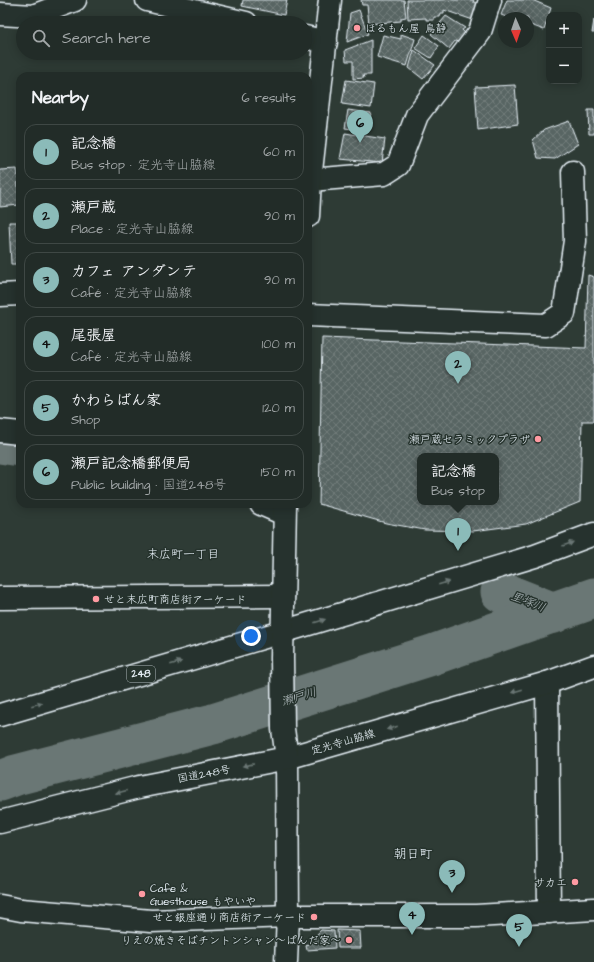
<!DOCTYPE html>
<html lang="en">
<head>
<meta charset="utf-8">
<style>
	body { margin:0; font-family:"Architects Daughter","Klee One",sans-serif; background:#2a3430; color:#f1f3f6 }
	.controls { position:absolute; right:12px; top:12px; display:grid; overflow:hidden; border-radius:8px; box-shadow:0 2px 10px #0003 }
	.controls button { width:36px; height:36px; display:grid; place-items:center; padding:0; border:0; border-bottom:1px solid #3f4845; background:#222c28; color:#f1f3f6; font:20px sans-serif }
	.compass { position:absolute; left:498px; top:12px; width:36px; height:36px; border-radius:50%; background:#222c28; box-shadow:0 2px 10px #0003; rotate:178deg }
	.you { position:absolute; left:251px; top:636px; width:14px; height:14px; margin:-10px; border:3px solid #fff; border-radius:50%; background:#1a73e8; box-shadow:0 0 0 6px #1a73e833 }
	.badge { display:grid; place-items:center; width:26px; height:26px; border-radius:50%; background:#8bbbb9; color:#111; font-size:13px; font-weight:700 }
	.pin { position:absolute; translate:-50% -33px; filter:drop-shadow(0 1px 2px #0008) }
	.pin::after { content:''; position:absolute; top:21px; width:14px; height:12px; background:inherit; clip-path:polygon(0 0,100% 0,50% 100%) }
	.popup { position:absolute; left:417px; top:453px; width:82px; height:52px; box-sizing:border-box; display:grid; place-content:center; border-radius:8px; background:#222c28; filter:drop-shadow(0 1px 3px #0005); font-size:13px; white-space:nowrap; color:#a2a7a8 }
	.popup b { font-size:15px; color:#f1f3f6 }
	.popup::after { content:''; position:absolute; left:50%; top:100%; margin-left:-8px; border:8px solid transparent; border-top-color:#222c28 }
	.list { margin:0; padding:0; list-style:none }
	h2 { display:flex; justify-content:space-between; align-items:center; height:52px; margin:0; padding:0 16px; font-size:17px }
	h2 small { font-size:13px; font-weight:400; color:#a2a7a8 }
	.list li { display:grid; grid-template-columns:26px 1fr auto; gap:12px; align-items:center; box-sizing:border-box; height:56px; margin:0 8px 8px; padding:0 8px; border:1px solid #3f4845; border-radius:12px }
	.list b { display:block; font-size:15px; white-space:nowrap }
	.list p { margin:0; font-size:13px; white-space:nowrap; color:#a2a7a8 }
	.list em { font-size:13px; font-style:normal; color:#a2a7a8 }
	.icon { flex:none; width:22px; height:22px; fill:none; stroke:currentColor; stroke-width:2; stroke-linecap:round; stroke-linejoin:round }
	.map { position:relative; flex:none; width:594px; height:962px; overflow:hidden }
	.search { position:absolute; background:#222c28; box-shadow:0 2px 10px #0003; left:16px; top:16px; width:296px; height:44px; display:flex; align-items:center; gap:10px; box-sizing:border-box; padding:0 14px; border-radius:22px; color:#a2a7a8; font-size:15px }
	.panel { position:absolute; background:#222c28; box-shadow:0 2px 10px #0003; left:16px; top:72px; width:296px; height:436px; border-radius:12px }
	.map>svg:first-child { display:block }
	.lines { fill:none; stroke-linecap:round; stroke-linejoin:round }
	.river { stroke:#6b7775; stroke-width:41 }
	.building { fill:url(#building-cross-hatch); stroke:#e8f1f8; fill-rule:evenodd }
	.street-casing { stroke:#e8f1f8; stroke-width:25 }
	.secondary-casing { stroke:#e8f1f8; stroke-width:25 }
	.highway-casing { stroke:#e8f1f8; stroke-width:25 }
	.street { stroke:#26332d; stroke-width:22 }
	.secondary { stroke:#26332d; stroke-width:22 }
	.highway { stroke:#26332d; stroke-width:22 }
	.oneway { fill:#6a7674 }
	.poi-dot { fill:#ff9aa2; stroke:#26332d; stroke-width:1.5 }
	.labels { text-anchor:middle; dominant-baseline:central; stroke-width:3; stroke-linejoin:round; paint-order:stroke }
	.shield { fill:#26332d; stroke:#aeb8bb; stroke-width:1 }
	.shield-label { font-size:10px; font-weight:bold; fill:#e8f1f8 }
	.poi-label { font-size:11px; fill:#e8f1f8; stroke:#26332d; text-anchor:end }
	.street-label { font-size:11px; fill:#e8f1f8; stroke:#26332d }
	.neighbourhood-label { font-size:12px; fill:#e8f1f8; stroke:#26332d }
	.water-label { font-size:12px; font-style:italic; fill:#b0babd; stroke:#26332d }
	.quarter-label { font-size:13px; fill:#e8f1f8; stroke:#26332d }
</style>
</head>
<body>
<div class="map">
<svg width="594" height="962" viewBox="0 0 594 962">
	<defs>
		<pattern id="building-cross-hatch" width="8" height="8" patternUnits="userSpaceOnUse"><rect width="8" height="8" fill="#596563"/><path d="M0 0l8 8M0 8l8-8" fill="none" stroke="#717c7a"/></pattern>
	</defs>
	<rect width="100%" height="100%" fill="#2e3b35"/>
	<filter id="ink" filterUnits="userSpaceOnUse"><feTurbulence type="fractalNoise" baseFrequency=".025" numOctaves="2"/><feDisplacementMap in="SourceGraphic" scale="8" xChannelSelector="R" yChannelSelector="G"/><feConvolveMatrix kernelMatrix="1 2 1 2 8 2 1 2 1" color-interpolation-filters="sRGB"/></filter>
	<g filter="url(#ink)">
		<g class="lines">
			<g class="river">
				<path d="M0 443 20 446"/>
				<path d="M501 592 554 613"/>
				<path d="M0 781 16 775 213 724 432 655 594 598"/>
			</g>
		</g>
		<g class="building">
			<path d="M243 0H287L284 15 242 6Z"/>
			<path d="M361 0H404L406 17 401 18V21L369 24 367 5H362Z"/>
			<path d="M407 0H474L473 2 480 3 473 20 444 10V13H441L440 17H434V20H426V18L408 19Z"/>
			<path d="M507 0H532L551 8 544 30 528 24V18H509L501 15Z"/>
			<path d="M359 10 368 34 347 42 350 13Z"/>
			<path d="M446 16 465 28 462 30 465 33 458 42 455 41 449 49 431 34Z"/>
			<path d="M594 20V33H592Z"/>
			<path d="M401 34 415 39 407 66 377 57 383 35 401 39Z"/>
			<path d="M424 35 439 46 431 58 415 48Z"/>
			<path d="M371 40V75H363L364 78 353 79V61H346L345 50Z"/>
			<path d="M414 50 435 65 423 79 409 68Z"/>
			<path d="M346 80 374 84 371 108 342 104Z"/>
			<path d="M515 85 518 124 478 130 475 87Z"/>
			<path d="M348 110 371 113 367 131 345 128Z"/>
			<path d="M588 110H594V134H589Z"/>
			<path d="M569 121 578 144 555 159 538 158 533 140 544 130Z"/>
			<path d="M345 133 385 139 382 163 340 159Z"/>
			<path d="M17 169 19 205 0 207V170Z"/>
			<path d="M9 222H20V264H11Z"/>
			<path d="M588 275 594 277V421H582L580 502 526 524 473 531 425 530 386 523 319 504 322 338 586 348ZM420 456H496V502H420Z"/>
			<path d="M321 930 334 931 335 948 307 950 306 946Z"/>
			<path d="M337 930 360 931 361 948H338Z"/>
		</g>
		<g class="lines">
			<defs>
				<g id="street">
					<path d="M147 0 246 23"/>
					<path d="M0 14 33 16 75 0"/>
					<path d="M305 37 326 42"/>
					<path d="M310 180 384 174 398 165 417 115 480 32 490 0"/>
					<path d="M0 295 20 294"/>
					<path d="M308 315 546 325 564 313 575 241 573 172"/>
					<path d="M0 431 20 433"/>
					<path d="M261 504 284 514"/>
					<path d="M0 598 283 596"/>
					<path d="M547 683 549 912"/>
					<path d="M0 906 21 910 151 921 288 916H476L594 909"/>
				</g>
				<g id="secondary">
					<path d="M282 632 535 556 594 534"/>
					<path d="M286 962 288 916 287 758 547 683 594 666"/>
				</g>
				<g id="highway">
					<path d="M308 216 310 180 330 0"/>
					<path d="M0 715 282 632"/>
					<path d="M0 822 139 787 287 758 283 729 282 658 285 504"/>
				</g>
			</defs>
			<use href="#street" class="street-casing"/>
			<use href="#secondary" class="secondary-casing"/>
			<use href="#highway" class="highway-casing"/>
			<use href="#street" class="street"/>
			<use href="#secondary" class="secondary"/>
			<use href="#highway" class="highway"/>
		</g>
		<defs><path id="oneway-solid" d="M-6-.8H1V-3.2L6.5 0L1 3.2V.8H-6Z"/></defs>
		<g class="oneway">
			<use href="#oneway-solid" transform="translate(568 544) rotate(-20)"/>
			<use href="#oneway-solid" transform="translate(444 583) rotate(-17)"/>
			<use href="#oneway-solid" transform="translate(320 621) rotate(-17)"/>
			<use href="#oneway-solid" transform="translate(176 663) rotate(-16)"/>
			<use href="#oneway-solid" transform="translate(517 691) rotate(164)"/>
			<use href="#oneway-solid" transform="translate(37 704) rotate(-16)"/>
			<use href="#oneway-solid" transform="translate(392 728) rotate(164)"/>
			<use href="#oneway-solid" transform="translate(248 765) rotate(169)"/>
			<use href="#oneway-solid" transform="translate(121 792) rotate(166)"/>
		</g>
	</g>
	<g class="poi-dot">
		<circle cx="357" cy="28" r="4"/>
		<circle cx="538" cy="439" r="4"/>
		<circle cx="96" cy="599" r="4"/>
		<circle cx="575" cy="882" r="4"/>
		<circle cx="142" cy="894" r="4"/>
		<circle cx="314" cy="917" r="4"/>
		<circle cx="349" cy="940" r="4"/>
	</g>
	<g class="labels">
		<rect class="shield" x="127" y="666" width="28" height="16" rx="3"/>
		<g class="shield-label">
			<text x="141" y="674">248</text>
		</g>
		<g class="poi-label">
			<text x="365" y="28" text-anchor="start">ほるもん屋 鳥静</text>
			<text x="530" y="439">瀬戸蔵セラミックプラザ</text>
			<text x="104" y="599" text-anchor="start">せと末広町商店街アーケード</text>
			<text x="567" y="882">サカエ</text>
			<text x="150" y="888" text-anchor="start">Cafe &amp;<tspan x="150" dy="13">Guesthouse もやいや</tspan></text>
			<text x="306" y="917">せと銀座通り商店街アーケード</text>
			<text x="341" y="940">りえの焼きそばチントンシャン～ぱんだ家～</text>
		</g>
		<g class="street-label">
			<text transform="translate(343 742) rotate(-16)">定光寺山脇線</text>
			<text transform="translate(204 774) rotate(-11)">国道248号</text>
		</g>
		<g class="neighbourhood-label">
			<text x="183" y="554">末広町一丁目</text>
		</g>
		<g class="water-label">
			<text transform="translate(528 602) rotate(21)">里塚川</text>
			<text transform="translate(299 697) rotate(-17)">瀬戸川</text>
		</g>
		<g class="quarter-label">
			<text x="413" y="854">朝日町</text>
		</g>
	</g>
</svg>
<div class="controls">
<button>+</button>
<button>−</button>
</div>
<svg class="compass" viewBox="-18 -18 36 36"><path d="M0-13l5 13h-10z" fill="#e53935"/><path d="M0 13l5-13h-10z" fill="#a2a7a8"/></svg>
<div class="you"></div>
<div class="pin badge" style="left:458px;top:551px">1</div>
<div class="popup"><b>記念橋</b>Bus stop</div>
<div class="pin badge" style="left:458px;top:384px">2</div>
<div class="pin badge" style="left:452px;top:893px">3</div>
<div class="pin badge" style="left:412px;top:935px">4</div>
<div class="pin badge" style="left:519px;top:947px">5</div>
<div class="pin badge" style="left:360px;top:143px">6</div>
<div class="search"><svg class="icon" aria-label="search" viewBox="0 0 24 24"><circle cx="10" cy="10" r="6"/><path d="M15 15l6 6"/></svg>Search here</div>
<section class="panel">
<h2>Nearby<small>6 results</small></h2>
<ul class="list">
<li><span class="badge">1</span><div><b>記念橋</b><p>Bus stop · 定光寺山脇線</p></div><em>60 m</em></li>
<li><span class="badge">2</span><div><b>瀬戸蔵</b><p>Place · 定光寺山脇線</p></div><em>90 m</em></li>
<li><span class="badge">3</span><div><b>カフェ アンダンテ</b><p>Café · 定光寺山脇線</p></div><em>90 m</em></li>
<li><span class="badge">4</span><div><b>尾張屋</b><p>Café · 定光寺山脇線</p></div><em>100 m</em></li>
<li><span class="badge">5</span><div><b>かわらばん家</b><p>Shop</p></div><em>120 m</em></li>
<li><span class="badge">6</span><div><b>瀬戸記念橋郵便局</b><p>Public building · 国道248号</p></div><em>150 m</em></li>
</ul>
</section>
</div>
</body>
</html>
